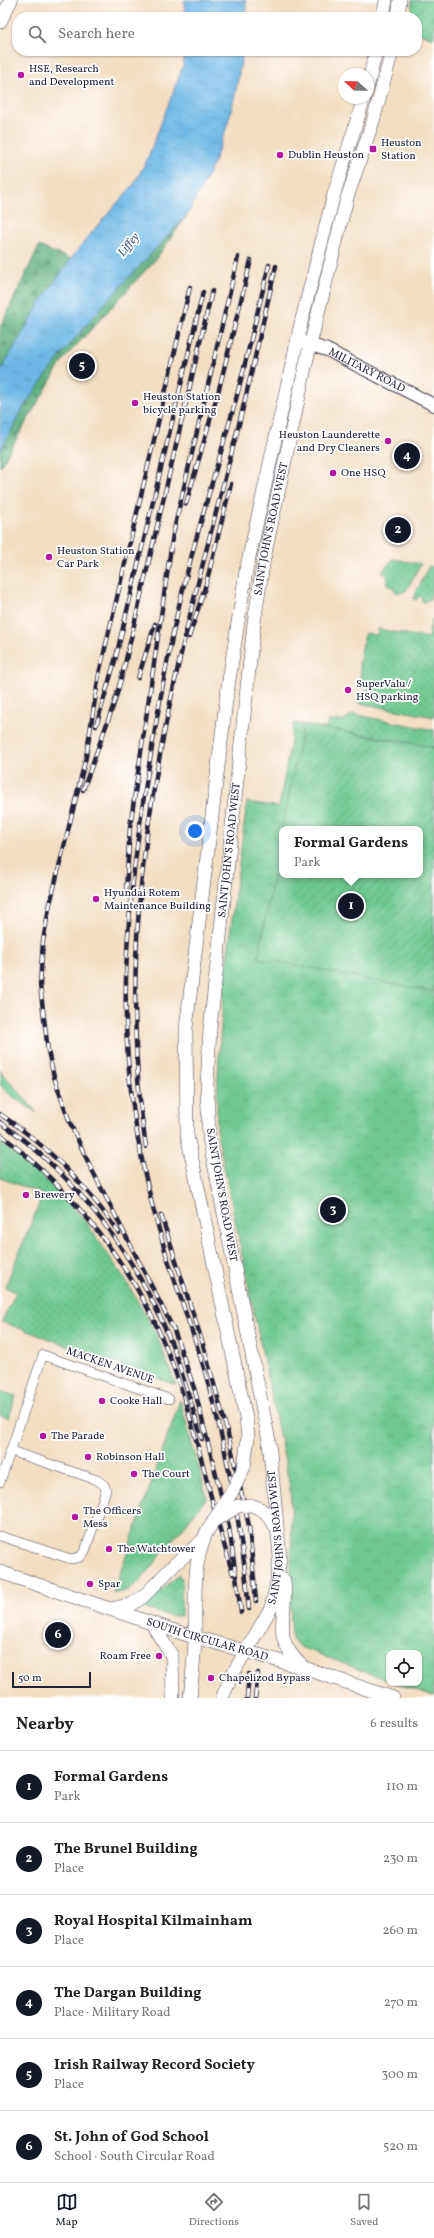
<!DOCTYPE html>
<html lang="en">
<head>
<meta charset="utf-8">
<style>
	body { margin:0; font-family:Vollkorn,serif; background:#f6f6f6; color:#222 }
	.controls { position:absolute; right:12px; bottom:12px; display:grid; overflow:hidden; border-radius:8px; box-shadow:0 1px 3px #0004 }
	.controls button { width:36px; height:36px; display:grid; place-items:center; padding:0; border:0; border-bottom:1px solid #e0e0e0; background:#fff; color:#222; font:20px sans-serif }
	.compass { position:absolute; left:338px; top:68px; width:36px; height:36px; border-radius:50%; background:#fff; box-shadow:0 1px 3px #0004; rotate:291deg }
	.scale { position:absolute; left:12px; bottom:10px; width:79px; box-sizing:border-box; padding-left:4px; border:2px solid #22223b; border-top:0; font-size:11px; line-height:14px; white-space:nowrap; color:#22223b; -webkit-text-stroke:3px #fff; paint-order:stroke }
	.you { position:absolute; left:195px; top:831px; width:14px; height:14px; margin:-10px; border:3px solid #fff; border-radius:50%; background:#1a73e8; box-shadow:0 0 0 6px #1a73e833 }
	.badge { display:grid; place-items:center; width:26px; height:26px; border-radius:50%; background:#111827; color:#fff; font-size:13px; font-weight:700 }
	.pin { position:absolute; translate:-50% -50%; border:2px solid #fff; box-shadow:0 1px 4px #0006 }
	.popup { position:absolute; left:279px; top:826px; width:144px; height:52px; box-sizing:border-box; display:grid; place-content:center; border-radius:8px; background:#fff; filter:drop-shadow(0 1px 3px #0005); font-size:13px; white-space:nowrap; color:#767676 }
	.popup b { font-size:15px; color:#222 }
	.popup::after { content:''; position:absolute; left:50%; top:100%; margin-left:-8px; border:8px solid transparent; border-top-color:#fff }
	.list { margin:0; padding:0; list-style:none }
	h2 { display:flex; justify-content:space-between; align-items:center; height:52px; margin:0; padding:0 16px; font-size:17px }
	h2 small { font-size:13px; font-weight:400; color:#767676 }
	.list li { display:grid; grid-template-columns:26px 1fr auto; gap:12px; align-items:center; box-sizing:border-box; height:72px; padding:0 16px; border-top:1px solid #e0e0e0 }
	.list b { display:block; font-size:15px; white-space:nowrap }
	.list p { margin:0; font-size:13px; white-space:nowrap; color:#767676 }
	.list em { font-size:13px; font-style:normal; color:#767676 }
	.icon { flex:none; width:22px; height:22px; fill:none; stroke:currentColor; stroke-width:2; stroke-linecap:round; stroke-linejoin:round }
	.map { position:relative; flex:none; width:434px; height:1698px; overflow:hidden }
	.search { position:absolute; background:#fff; box-shadow:0 1px 3px #0004; left:12px; right:12px; top:12px; height:44px; display:flex; align-items:center; gap:10px; box-sizing:border-box; padding:0 14px; border-radius:16px; color:#767676; font-size:15px }
	.sheet { height:484px; background:#fff }
	nav { display:flex; justify-content:space-around; align-items:center; box-sizing:border-box; height:56px; border-top:1px solid #e0e0e0; background:#fff; font-size:11px; color:#767676 }
	nav a { display:grid; justify-items:center; gap:2px }
	nav .on { color:#111827 }
	.map>svg:first-child { display:block }
	.grass { fill:url(#grass-dots); stroke:#497666 }
	.forest { fill:url(#forest-firs); stroke:#3f685a }
	.park { fill:url(#park-crowns); stroke:#497666; fill-rule:evenodd }
	.garden { fill:url(#garden-furrows); stroke:#497666 }
	.water { fill:url(#water-ripples); stroke:#476c90 }
	.lines { fill:none; stroke-linecap:round; stroke-linejoin:round }
	.minor-casing { stroke:#423e4f; stroke-width:10 }
	.tertiary-casing { stroke:#423e4f; stroke-width:14 }
	.secondary-casing { stroke:#423e4f; stroke-width:14 }
	.minor { stroke:#fff; stroke-width:9 }
	.tertiary { stroke:#fff; stroke-width:12 }
	.secondary { stroke:#fff; stroke-width:13 }
	.rail-casing { stroke:#22223b; stroke-width:4.5 }
	.rail { stroke:#fff; stroke-width:3; stroke-dasharray:9; stroke-linecap:butt }
	.secondary-bridge-casing { stroke:#423e4f; stroke-width:14; stroke-linecap:butt }
	.secondary-bridge { stroke:#fff; stroke-width:13 }
	.poi-dot { fill:#b5179e; stroke:#fff; stroke-width:1.5 }
	.labels { text-anchor:middle; dominant-baseline:central; stroke-width:3.5; stroke-linejoin:round; paint-order:stroke }
	.poi-label { font-size:11px; fill:#22223b; stroke:#fff; text-anchor:start }
	.street-label { font-size:11px; fill:#22223b; stroke:#fff }
	.water-label { font-size:12px; font-style:italic; fill:#405e7f; stroke:#fff }
</style>
</head>
<body>
<div class="map">
<svg width="434" height="1698" viewBox="0 0 434 1698">
	<defs>
		<pattern id="grass-dots" width="8" height="8" patternUnits="userSpaceOnUse"><rect width="8" height="8" fill="#70c990"/><path d="M2 2h.1M6 6h.1" fill="none" stroke="#61ac7d" stroke-width="1.8" stroke-linecap="round"/></pattern>
		<pattern id="forest-firs" width="22" height="20" patternUnits="userSpaceOnUse"><rect width="22" height="20" fill="#5cad7a"/><path d="M5 1l3.5 6h-7zM16 11l3.5 6h-7z" fill="#4c8c65"/></pattern>
		<pattern id="park-crowns" width="20" height="18" patternUnits="userSpaceOnUse"><rect width="20" height="18" fill="#70c990"/><path d="M2 6a3 3 0 1 1 6 0M12 15a3 3 0 1 1 6 0" fill="none" stroke="#61ac7d"/></pattern>
		<pattern id="garden-furrows" width="10" height="10" patternUnits="userSpaceOnUse"><rect width="10" height="10" fill="#70c990"/><path d="M-1 1l2-2M0 10L10 0M9 11l2-2" fill="none" stroke="#61ac7d"/></pattern>
		<pattern id="water-ripples" width="26" height="14" patternUnits="userSpaceOnUse"><rect width="26" height="14" fill="#6cb7e5"/><path d="M2 4q2-2 4 0t4 0M15 11q2-2 4 0t4 0" fill="none" stroke="#5894bb"/></pattern>
	</defs>
	<rect width="100%" height="100%" fill="#fff"/>
	<filter id="ink" filterUnits="userSpaceOnUse"><feTurbulence type="fractalNoise" baseFrequency=".025" numOctaves="2"/><feDisplacementMap in="SourceGraphic" scale="8" xChannelSelector="R" yChannelSelector="G"/><feConvolveMatrix kernelMatrix="1 2 1 2 8 2 1 2 1" color-interpolation-filters="sRGB"/></filter>
	<filter id="wash" filterUnits="userSpaceOnUse"><feTurbulence type="fractalNoise" baseFrequency=".012" numOctaves="4" result="noise"/><feDisplacementMap in="SourceGraphic" scale="16" xChannelSelector="R" yChannelSelector="G"/><feGaussianBlur stdDeviation="0.9" result="paint"/><feColorMatrix in="noise" values="0 0 0 0 0 0 0 0 0 0 0 0 0 0 0 0 0 1.4 0 .05"/><feComposite in="paint" operator="in"/></filter>
	<g filter="url(#wash)">
		<rect width="100%" height="100%" fill="#f4dec2"/>
		<g class="grass">
			<path d="M393 559 421 564 406 591 400 593 395 592 394 588 388 585 387 575 382 572Z"/>
			<path d="M429 566 434 567V579L430 601 428 599 425 602 422 601V598L420 596 416 600 413 599Z"/>
			<path d="M432 619H434V717L358 703 360 694H365L368 683 359 681 361 673 359 664 365 633 377 635 378 629 428 638Z"/>
			<path d="M352 714 434 730V747L326 729 328 721H343Z"/>
			<path d="M0 1070 37 1113 9 1094 0 1085 2 1076Z"/>
			<path d="M0 1142 40 1174 83 1218 125 1279 157 1336 176 1385 2 1322 16 1292 5 1287 43 1194 0 1178Z"/>
			<path d="M180 1400 207 1498 138 1583C130 1590 123 1593 113 1593Z"/>
			<path d="M179 1575 182 1578 181 1616H169L141 1607Z"/>
		</g>
		<g class="forest">
			<path d="M187 215 156 259 63 360 0 467V451L24 406 61 355 107 301Z"/>
			<path d="M39 246 71 259 40 303 0 372V327Z"/>
		</g>
		<g class="park">
			<path d="M294 723 434 747V1696L395 1683H419V1653H389V1681L300 1647 292 1640C288 1589 294 1538 290 1487L217 1133C216 1022 233 912 247 802L279 807ZM282 829H420V875H282Z"/>
			<path d="M0 1391 16 1396 9 1418 0 1415Z"/>
		</g>
		<g class="garden">
			<path d="M412 0H434V38L417 33V17H411Z"/>
			<path d="M303 725 434 747V992L258 958 282 830V875H420V829H282Z"/>
		</g>
		<g class="water">
			<path d="M184 0H246V17H185Z"/>
			<path d="M185 51H243L235 95 227 126 213 165 187 215 107 301 61 355 24 406 0 451V372L40 303 71 259 92 232 134 184 147 160 183 66Z"/>
		</g>
	</g>
	<g filter="url(#ink)">
		<g class="lines">
			<defs>
				<g id="minor">
					<path d="M0 1482 43 1355 169 1399"/>
					<path d="M0 1536 71 1559 80 1557 85 1551 106 1490 104 1485 97 1480 11 1451"/>
				</g>
				<g id="tertiary">
					<path id="s1" d="M302 342 327 350 434 405"/>
				</g>
				<g id="secondary">
					<path d="M383 17 386 0"/>
					<path d="M398 17 400 0"/>
					<path d="M0 22 11 0"/>
					<path d="M368 85 376 51"/>
					<path d="M244 1467 248 1437 246 1418 187 1135 186 1028 227 693 246 571 302 319 334 194 364 98"/>
					<path d="M250 1505C264 1509 270 1515 276 1528"/>
					<path id="s2" d="M0 1572 181 1633 304 1668 393 1698"/>
					<path d="M284 1580C289 1619 268 1635 303 1667"/>
					<path d="M111 1609 132 1604 144 1596 175 1564 202 1541"/>
					<path d="M152 1624 172 1656 173 1698"/>
					<path d="M190 1698C192 1679 194 1659 195 1640 196 1602 190 1555 212 1523"/>
					<path id="s3" d="M222 1698 232 1675 271 1608 276 1588 280 1557 269 1441 209 1138 207 1085 210 1029 254 623 264 558 310 345 347 198 373 121 392 51"/>
				</g>
			</defs>
			<use href="#minor" class="minor-casing"/>
			<use href="#tertiary" class="tertiary-casing"/>
			<use href="#secondary" class="secondary-casing"/>
			<use href="#minor" class="minor"/>
			<use href="#tertiary" class="tertiary"/>
			<use href="#secondary" class="secondary"/>
			<defs>
				<g id="rail">
					<path d="M190 287 99 674 86 757 49 908 43 941 40 985 48 1051 54 1077 70 1123 90 1166 174 1330 195 1391 229 1527 241 1612"/>
					<path d="M186 504 219 389 251 260"/>
					<path d="M189 637 206 584 231 484"/>
					<path d="M138 678 155 624"/>
					<path d="M96 726 116 657 203 292"/>
					<path d="M83 790 115 701 124 668 212 291"/>
					<path d="M126 891 130 827 173 534 238 257"/>
					<path d="M0 1114C48 1146 87 1186 119 1233"/>
					<path d="M0 1122C78 1177 138 1258 173 1347 184 1377 192 1408 202 1439"/>
					<path d="M0 1134C72 1190 133 1265 167 1350 196 1422 209 1500 233 1574"/>
					<path d="M146 1147C109 913 172 680 231 455 248 392 261 329 276 266"/>
					<path d="M161 1215 202 1341 228 1434 249 1526 256 1601"/>
					<path d="M249 1609C242 1529 227 1449 205 1372 192 1328 175 1285 162 1240 148 1194 138 1147 132 1099 119 998 128 909 142 809 152 746 162 682 176 619 192 545 216 472 236 399 248 354 258 309 269 265"/>
					<path d="M247 1698 249 1674"/>
					<path d="M255 1698 258 1673"/>
				</g>
			</defs>
			<use href="#rail" class="rail-casing"/>
			<use href="#rail" class="rail"/>
			<defs>
				<g id="secondary-bridge">
					<path d="M217 1519 238 1506 250 1505"/>
					<path d="M212 1523 233 1490 244 1467"/>
				</g>
			</defs>
			<use href="#secondary-bridge" class="secondary-bridge-casing"/>
			<use href="#secondary-bridge" class="secondary-bridge"/>
		</g>
	</g>
	<g class="poi-dot">
		<circle cx="21" cy="75" r="4"/>
		<rect x="369" y="145" width="8" height="8" rx="2"/>
		<circle cx="280" cy="155" r="4"/>
		<circle cx="135" cy="403" r="4"/>
		<circle cx="388" cy="441" r="4"/>
		<circle cx="333" cy="473" r="4"/>
		<circle cx="49" cy="557" r="4"/>
		<circle cx="348" cy="690" r="4"/>
		<circle cx="96" cy="899" r="4"/>
		<circle cx="26" cy="1195" r="4"/>
		<circle cx="102" cy="1401" r="4"/>
		<circle cx="43" cy="1436" r="4"/>
		<circle cx="88" cy="1457" r="4"/>
		<circle cx="134" cy="1474" r="4"/>
		<circle cx="75" cy="1517" r="4"/>
		<circle cx="109" cy="1549" r="4"/>
		<circle cx="90" cy="1584" r="4"/>
		<circle cx="159" cy="1656" r="4"/>
		<circle cx="211" cy="1678" r="4"/>
	</g>
	<g class="labels">
		<g class="poi-label">
			<text x="29" y="69">HSE, Research<tspan x="29" dy="13">and Development</tspan></text>
			<text x="381" y="143">Heuston<tspan x="381" dy="13">Station</tspan></text>
			<text x="288" y="155">Dublin Heuston</text>
			<text x="143" y="397">Heuston Station<tspan x="143" dy="13">bicycle parking</tspan></text>
			<text x="380" y="435" text-anchor="end">Heuston Launderette<tspan x="380" dy="13">and Dry Cleaners</tspan></text>
			<text x="341" y="473">One HSQ</text>
			<text x="57" y="551">Heuston Station<tspan x="57" dy="13">Car Park</tspan></text>
			<text x="356" y="684">SuperValu /<tspan x="356" dy="13">HSQ parking</tspan></text>
			<text x="104" y="893">Hyundai Rotem<tspan x="104" dy="13">Maintenance Building</tspan></text>
			<text x="34" y="1195">Brewery</text>
			<text x="110" y="1401">Cooke Hall</text>
			<text x="51" y="1436">The Parade</text>
			<text x="96" y="1457">Robinson Hall</text>
			<text x="142" y="1474">The Court</text>
			<text x="83" y="1511">The Officers<tspan x="83" dy="13">Mess</tspan></text>
			<text x="117" y="1549">The Watchtower</text>
			<text x="98" y="1584">Spar</text>
			<text x="151" y="1656" text-anchor="end">Roam Free</text>
			<text x="219" y="1678">Chapelizod Bypass</text>
		</g>
		<g class="street-label">
			<text stroke="none"><textPath href="#s1" startOffset="71">MILITARY ROAD</textPath></text>
			<text stroke="none"><textPath href="#s3" startOffset="1193">SAINT JOHN'S ROAD WEST</textPath></text>
			<text stroke="none"><textPath href="#s3" startOffset="869">SAINT JOHN'S ROAD WEST</textPath></text>
			<text transform="translate(221 1195) rotate(80)">SAINT JOHN'S ROAD WEST</text>
			<text transform="translate(110 1366) rotate(19)">MACKEN AVENUE</text>
			<text stroke="none"><textPath href="#s3" startOffset="174">SAINT JOHN'S ROAD WEST</textPath></text>
			<text stroke="none"><textPath href="#s2" startOffset="218">SOUTH CIRCULAR ROAD</textPath></text>
		</g>
		<g class="water-label">
			<text transform="translate(129 245) rotate(-52)">Liffey</text>
		</g>
	</g>
</svg>
<div class="controls">
<button><svg class="icon" aria-label="locate" viewBox="0 0 24 24"><circle cx="12" cy="12" r="6"/><path d="M12 2v4M12 18v4M2 12h4M18 12h4"/></svg></button>
</div>
<svg class="compass" viewBox="-18 -18 36 36"><path d="M0-13l5 13h-10z" fill="#e53935"/><path d="M0 13l5-13h-10z" fill="#767676"/></svg>
<div class="scale">50 m</div>
<div class="you"></div>
<div class="pin badge" style="left:351px;top:906px">1</div>
<div class="popup"><b>Formal Gardens</b>Park</div>
<div class="pin badge" style="left:398px;top:530px">2</div>
<div class="pin badge" style="left:333px;top:1210px">3</div>
<div class="pin badge" style="left:407px;top:456px">4</div>
<div class="pin badge" style="left:82px;top:366px">5</div>
<div class="pin badge" style="left:58px;top:1635px">6</div>
<div class="search"><svg class="icon" aria-label="search" viewBox="0 0 24 24"><circle cx="10" cy="10" r="6"/><path d="M15 15l6 6"/></svg>Search here</div>
</div>
<section class="sheet">
<h2>Nearby<small>6 results</small></h2>
<ul class="list">
<li><span class="badge">1</span><div><b>Formal Gardens</b><p>Park</p></div><em>110 m</em></li>
<li><span class="badge">2</span><div><b>The Brunel Building</b><p>Place</p></div><em>230 m</em></li>
<li><span class="badge">3</span><div><b>Royal Hospital Kilmainham</b><p>Place</p></div><em>260 m</em></li>
<li><span class="badge">4</span><div><b>The Dargan Building</b><p>Place · Military Road</p></div><em>270 m</em></li>
<li><span class="badge">5</span><div><b>Irish Railway Record Society</b><p>Place</p></div><em>300 m</em></li>
<li><span class="badge">6</span><div><b>St. John of God School</b><p>School · South Circular Road</p></div><em>520 m</em></li>
</ul>
</section>
<nav>
<a class="on"><svg class="icon" aria-label="map" viewBox="0 0 24 24"><path d="M3 6l6-2 6 2 6-2v14l-6 2-6-2-6 2zM9 4v14M15 6v14"/></svg>Map</a>
<a><svg class="icon" aria-label="directions" viewBox="0 0 24 24"><path d="M12 3l9 9-9 9-9-9zM9 14v-3h6M13 9l2 2-2 2"/></svg>Directions</a>
<a><svg class="icon" aria-label="saved" viewBox="0 0 24 24"><path d="M7 4h10v16l-5-4-5 4z"/></svg>Saved</a>
</nav>
</body>
</html>
